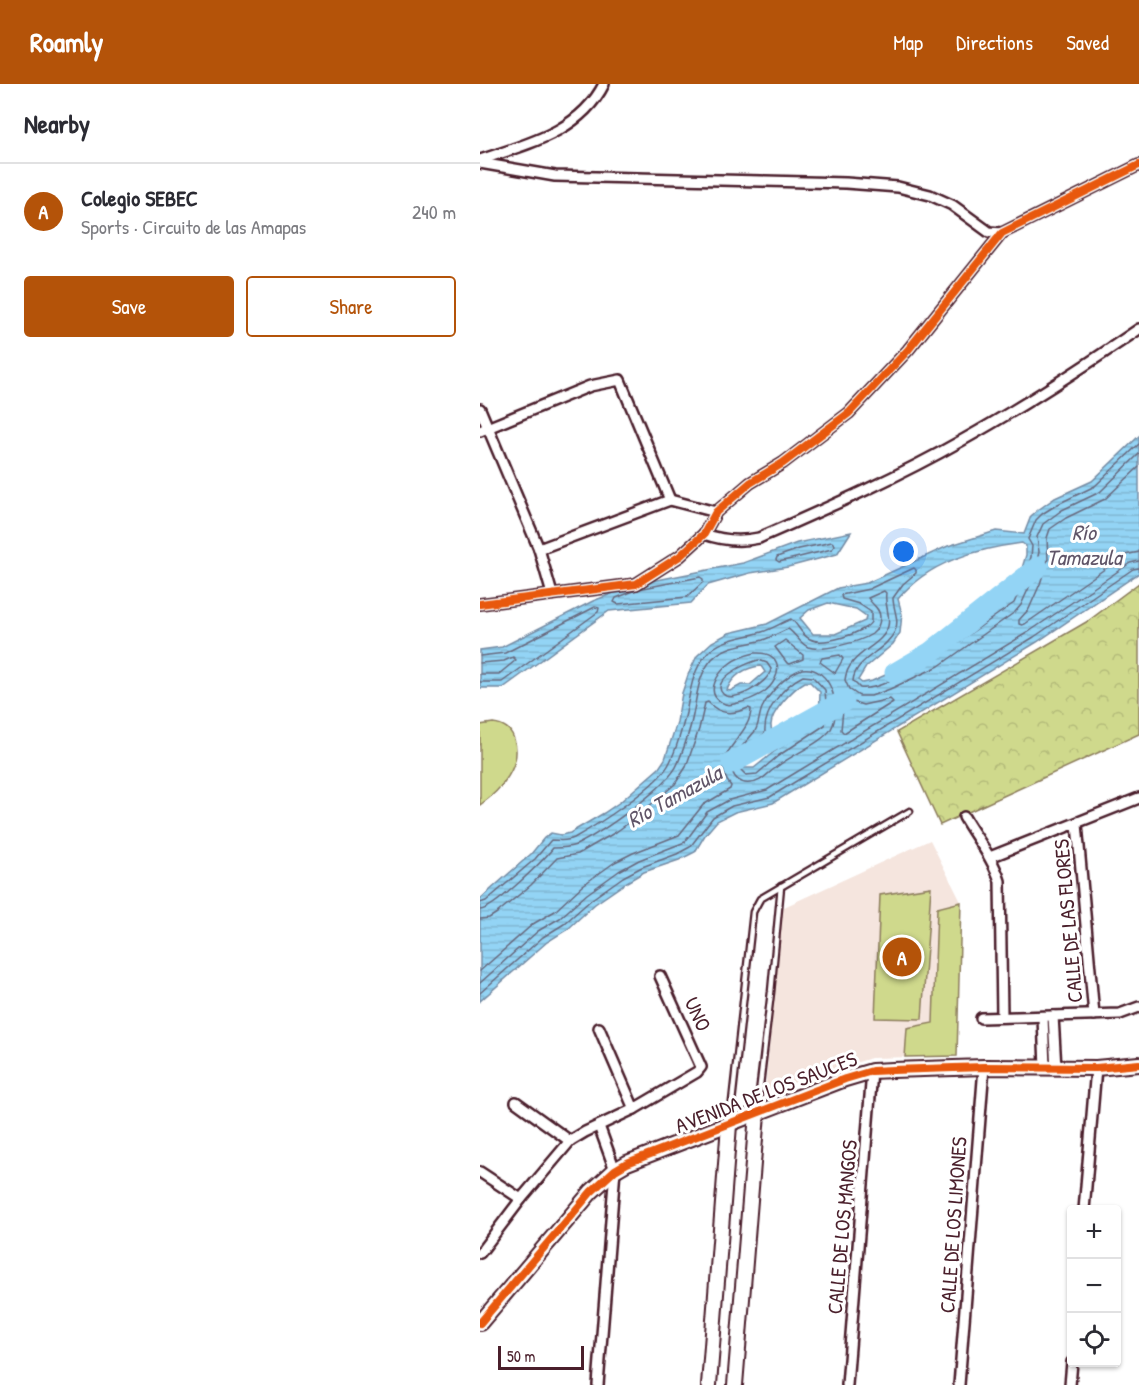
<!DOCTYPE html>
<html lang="en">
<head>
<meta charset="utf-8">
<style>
	body { margin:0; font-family:"Patrick Hand",sans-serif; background:#f7f7f7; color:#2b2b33 }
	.controls { position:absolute; right:18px; bottom:18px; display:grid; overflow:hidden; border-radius:6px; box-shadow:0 2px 4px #0004 }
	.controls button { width:54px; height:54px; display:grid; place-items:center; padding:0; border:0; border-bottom:2px solid #e1e1e2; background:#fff; color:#2b2b33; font:30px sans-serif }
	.scale { position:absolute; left:18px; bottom:15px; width:86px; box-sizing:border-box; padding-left:6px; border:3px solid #4a1f2b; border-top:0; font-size:16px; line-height:21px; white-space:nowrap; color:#4a1f2b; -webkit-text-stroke:4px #fff; paint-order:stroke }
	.you { position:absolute; left:424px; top:468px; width:21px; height:21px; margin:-15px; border:4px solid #fff; border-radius:50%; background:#1a73e8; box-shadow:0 0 0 9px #1a73e833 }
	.badge { display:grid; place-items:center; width:39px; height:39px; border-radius:50%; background:#b45309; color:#fff; font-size:20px; font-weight:700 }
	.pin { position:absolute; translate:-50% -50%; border:3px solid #fff; box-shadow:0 2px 6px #0006 }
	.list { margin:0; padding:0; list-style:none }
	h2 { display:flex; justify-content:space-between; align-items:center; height:78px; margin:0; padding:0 24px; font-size:26px }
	h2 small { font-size:20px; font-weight:400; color:#7c7c81 }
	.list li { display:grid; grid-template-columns:39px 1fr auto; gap:18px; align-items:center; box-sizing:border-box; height:96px; padding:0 24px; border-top:2px solid #e1e1e2 }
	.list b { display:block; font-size:22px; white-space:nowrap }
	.list p { margin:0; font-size:20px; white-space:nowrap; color:#7c7c81 }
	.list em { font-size:20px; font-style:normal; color:#7c7c81 }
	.actions { display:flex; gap:12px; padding:18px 24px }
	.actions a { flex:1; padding:14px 0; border:2px solid #b45309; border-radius:6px; text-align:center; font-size:21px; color:#b45309 }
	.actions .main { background:#b45309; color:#fff }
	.icon { flex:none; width:33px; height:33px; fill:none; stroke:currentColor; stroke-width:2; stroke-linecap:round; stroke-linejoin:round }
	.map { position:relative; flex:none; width:659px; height:1301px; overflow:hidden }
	header { display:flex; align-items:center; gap:36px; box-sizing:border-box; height:84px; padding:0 30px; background:#b45309; color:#fff }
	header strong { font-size:28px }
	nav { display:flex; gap:33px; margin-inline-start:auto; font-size:21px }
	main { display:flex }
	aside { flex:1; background:#fff }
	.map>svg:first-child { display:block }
	.built { fill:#f5e5de }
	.green { fill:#cfd98c; stroke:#8c7c5c; stroke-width:1.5 }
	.forest { fill:url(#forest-crowns); stroke:#8c7c5c; stroke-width:1.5 }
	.water { fill:url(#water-rules); stroke:#768ca4; stroke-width:1.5; fill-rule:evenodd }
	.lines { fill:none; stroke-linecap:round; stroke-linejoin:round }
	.shore { stroke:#67677c; stroke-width:1.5 }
	.river { stroke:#93d4f5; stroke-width:21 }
	.lane-casing { stroke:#4a1f2b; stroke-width:9 }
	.street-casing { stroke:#4a1f2b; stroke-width:14 }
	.secondary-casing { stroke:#4a1f2b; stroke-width:18 }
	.lane { stroke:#fff; stroke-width:4.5 }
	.street { stroke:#fff; stroke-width:9 }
	.secondary { stroke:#fff; stroke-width:14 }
	.cycleway-casing { stroke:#fff; stroke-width:11 }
	.cycleway { stroke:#e8590c; stroke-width:8 }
	.labels { text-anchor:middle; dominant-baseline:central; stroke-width:6; stroke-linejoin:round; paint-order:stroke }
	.street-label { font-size:21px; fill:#4a1f2b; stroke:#fff }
	.water-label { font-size:22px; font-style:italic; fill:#605568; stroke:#fff }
</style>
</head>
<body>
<header>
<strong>Roamly</strong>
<nav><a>Map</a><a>Directions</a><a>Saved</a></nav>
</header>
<main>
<aside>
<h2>Nearby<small></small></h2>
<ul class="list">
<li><span class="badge">A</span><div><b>Colegio SEBEC</b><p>Sports · Circuito de las Amapas</p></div><em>240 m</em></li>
</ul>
<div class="actions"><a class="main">Save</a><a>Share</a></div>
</aside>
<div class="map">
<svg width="659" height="1301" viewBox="0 0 659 1301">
	<defs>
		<pattern id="forest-crowns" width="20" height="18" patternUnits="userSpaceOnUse" patternTransform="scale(1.5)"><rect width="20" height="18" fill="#cfd98c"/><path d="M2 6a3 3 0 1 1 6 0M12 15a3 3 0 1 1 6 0" fill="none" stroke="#b3ba79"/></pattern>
		<pattern id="water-rules" width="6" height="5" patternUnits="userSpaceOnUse" patternTransform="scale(1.5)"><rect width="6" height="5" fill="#93d4f5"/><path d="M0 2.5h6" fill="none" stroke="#80b6d2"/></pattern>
	</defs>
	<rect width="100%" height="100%" fill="#fff"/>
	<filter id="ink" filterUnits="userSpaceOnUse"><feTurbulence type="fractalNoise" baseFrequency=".0167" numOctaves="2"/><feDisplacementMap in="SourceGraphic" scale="12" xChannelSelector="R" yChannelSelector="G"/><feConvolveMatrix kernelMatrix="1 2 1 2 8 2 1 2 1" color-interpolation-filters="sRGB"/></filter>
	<g filter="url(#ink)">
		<path class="built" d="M450 756 481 818 477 972 391 974 285 1008 302 824Z"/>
		<g class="green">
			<path d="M13 639C23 640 31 645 34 655 43 681 21 706 0 721V641Z"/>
			<path d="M451 803 442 935 395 934 400 811Z"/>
			<path d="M481 818 477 972 425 973 427 944 453 939 457 824Z"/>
		</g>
		<path class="forest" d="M659 499V650L460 741 417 648 608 537Z"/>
		<g class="water">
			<path d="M659 352V489L557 558 293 719 255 728 237 737 225 751 215 768 199 776 164 788 147 798 115 820 88 845 67 858 0 917V815L51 770 64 754 71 749 81 751 90 749 124 729 140 718 179 684 185 675 197 638 202 609 208 591 217 572 232 558 249 549 287 540 358 504 387 499 468 462 516 447 544 450 551 432 558 426 575 414 612 397ZM542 459 546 462V471L539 494 526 518 453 570 392 597 382 599 378 596 386 583 413 560 420 549 422 530 418 515C448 478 496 465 542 459ZM348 519 376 525 386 532 385 537 355 550H333L320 534 329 526ZM281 582 285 588 270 601H261L250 607 247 606C252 592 266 583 281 582ZM325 598H330L340 608 339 639 295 667 274 684H265L266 680 283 658 293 652C293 648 291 646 291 642 290 628 314 604 325 598Z"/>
			<path d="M371 448 357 470 308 483 270 489 228 501 211 519 129 527 23 604H0V566L22 563 113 517 157 500 263 479 317 459Z"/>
		</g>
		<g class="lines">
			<g class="shore">
				<path d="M659 383 625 415 586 434 570 445 567 454 568 475 560 500 549 525 539 536V540L542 541 545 540 645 471 659 468"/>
				<path d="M352 458 355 461 352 465 299 478 296 476 297 473 319 465Z"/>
				<path d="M220 493 223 495V498L207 513 138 520 134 518 136 514 159 505Z"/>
				<path d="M305 556 323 571V575L310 580 307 579 295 563Z"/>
				<path d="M275 569C304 567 303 594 284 608 275 614 264 618 254 620 250 621 245 621 241 618 224 608 239 588 249 580 256 574 266 571 275 569Z"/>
				<path d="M360 571 363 575 355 589 340 578 342 574Z"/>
				<path d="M0 572 25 569 115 523 119 524 118 528 22 598H0"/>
				<path d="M279 576 287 579 291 585C289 600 252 620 243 610 229 596 268 578 279 576Z"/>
				<path d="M0 579 24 577 33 573 36 576 19 590H0"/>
				<path d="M322 585C352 581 362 626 351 645 344 658 307 673 294 685 286 691 280 699 270 699 261 700 255 695 252 687 251 670 266 659 275 647 279 641 279 631 282 624 289 609 307 590 322 585Z"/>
				<path d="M323 592 333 593 345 606 347 632 345 641 298 672 277 690 266 691 260 685C260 672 275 656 285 649 283 627 304 601 323 592Z"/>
				<path d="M364 615 383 621 410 615 413 618 364 649 361 646Z"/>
				<path d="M0 819 6 817 55 775 71 756C79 756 86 758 94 754 117 741 180 701 190 678 196 666 203 642 206 629 210 609 212 586 227 570 241 554 263 554 282 548 292 545 301 539 311 535 318 540 321 551 330 555 342 562 385 549 391 538V528L379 520 362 515 361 511 389 505 434 484 436 486V489L423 500 413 514C413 525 420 536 415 547 406 567 375 574 373 597L380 604C402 607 429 584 451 577L534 519 544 496 551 473 552 462 548 455 556 436 562 430 578 420 615 402 659 360"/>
				<path d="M0 826C14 825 63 777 73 764 81 764 88 764 96 761 119 750 189 703 198 679 204 664 210 647 213 631 217 612 218 591 232 575 245 561 265 561 283 556 291 553 299 549 308 545 315 549 319 559 328 563 342 568 380 558 392 550 397 546 400 539 400 533 400 524 392 521 388 514L404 507 406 509C404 521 411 531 408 542 403 563 368 568 365 596L369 605 379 612H391L410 605 459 582 535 528 541 521 552 497 559 468 557 453 563 440 582 426 620 408 659 370"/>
				<path d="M0 835 9 834 17 829 51 801 77 774 98 770 136 748 154 735 195 700 206 683 219 645 225 619 228 618C240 631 252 631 268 624L271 625C271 654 225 671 251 702L250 705 223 721 199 751 153 769 135 778 103 801 75 827 53 840 0 887"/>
				<path d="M0 899 58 847 80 834 107 810 139 787 159 776 205 758 227 728 249 716 287 706 550 547 650 479 659 477"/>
				<path d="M0 909 63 853 84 840 112 815 143 793 162 783 197 770 210 763 233 733 252 722 290 713 554 553 653 485 659 484"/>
			</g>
			<g class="river">
				<path d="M415 589 451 568 558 483"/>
				<path d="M252 679 364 617"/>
			</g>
			<defs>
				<g id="lane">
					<path d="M277 1026 291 908 301 802"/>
					<path d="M250 1036 273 828 280 815 430 727"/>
				</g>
				<g id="street">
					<path d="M0 76C47 60 100 48 124 0"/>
					<path d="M0 79 75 92 366 99 418 103 450 111 472 121 509 148 522 149"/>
					<path d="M0 325 59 465 72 510"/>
					<path d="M0 347 110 302 140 296 190 416"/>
					<path d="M224 450C241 456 261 458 279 454 347 424 416 394 481 357 542 323 602 284 659 245"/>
					<path d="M59 465 190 416 236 428"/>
					<path d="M0 520 156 500 200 472 224 450 236 428 270 399 303 379 369 329 428 266 522 149 659 81"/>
					<path d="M484 733C496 754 513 774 520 797L522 933"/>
					<path d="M597 740 614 931"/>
					<path d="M510 773 659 714"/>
					<path d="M573 932 576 985"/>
					<path d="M563 933 565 984"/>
					<path d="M501 934 640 930 659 923"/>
					<path d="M119 944 154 1025"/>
					<path d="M36 1018 90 1057"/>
					<path d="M0 1088 41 1115"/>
					<path d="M604 1126 616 984"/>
					<path d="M0 1169 41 1115 90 1057 105 1048 154 1025 217 988 221 983 180 892"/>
					<path d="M118 1301 135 1086 119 1042"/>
					<path d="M367 1301 392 987"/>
					<path d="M479 1301 504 983"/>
					<path d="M590 1301 592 1278"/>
				</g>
				<g id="secondary">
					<path d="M0 1239 111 1108 135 1086 147 1079 365 995 392 987 413 986 504 983 616 984 659 980"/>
					<path d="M229 1301 249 1041"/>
					<path d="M255 1301 277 1030"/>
				</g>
			</defs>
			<use href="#lane" class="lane-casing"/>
			<use href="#street" class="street-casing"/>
			<use href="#secondary" class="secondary-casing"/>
			<use href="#lane" class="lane"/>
			<use href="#street" class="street"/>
			<use href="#secondary" class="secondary"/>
			<defs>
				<g id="cycleway">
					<path d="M0 520 156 500 200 472 224 450 236 428 270 399 303 379 369 329 428 266 522 149 659 81"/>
					<path d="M0 1239 111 1108 135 1086 147 1079 365 995 392 987 413 986 504 983 616 984 659 980"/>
				</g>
			</defs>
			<use href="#cycleway" class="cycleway-casing"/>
			<use href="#cycleway" class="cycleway"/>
		</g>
	</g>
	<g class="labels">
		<g class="street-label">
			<text transform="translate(588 837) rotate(-95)">CALLE DE LAS FLORES</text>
			<text transform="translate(218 930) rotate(65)">UNO</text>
			<text transform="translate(286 1008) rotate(-21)">AVENIDA DE LOS SAUCES</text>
			<text transform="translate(473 1141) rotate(-86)">CALLE DE LOS LIMONES</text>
			<text transform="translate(362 1143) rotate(-85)">CALLE DE LOS MANGOS</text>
		</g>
		<g class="water-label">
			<text x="604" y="448">Río<tspan x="604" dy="25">Tamazula</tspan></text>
			<text transform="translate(194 712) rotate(-29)">Río Tamazula</text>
		</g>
	</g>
</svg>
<div class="controls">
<button>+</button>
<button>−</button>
<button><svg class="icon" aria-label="locate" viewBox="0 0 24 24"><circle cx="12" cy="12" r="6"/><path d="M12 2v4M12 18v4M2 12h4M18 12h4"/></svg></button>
</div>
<div class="scale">50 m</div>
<div class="you"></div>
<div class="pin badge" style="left:422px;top:873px">A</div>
</div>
</main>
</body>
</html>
